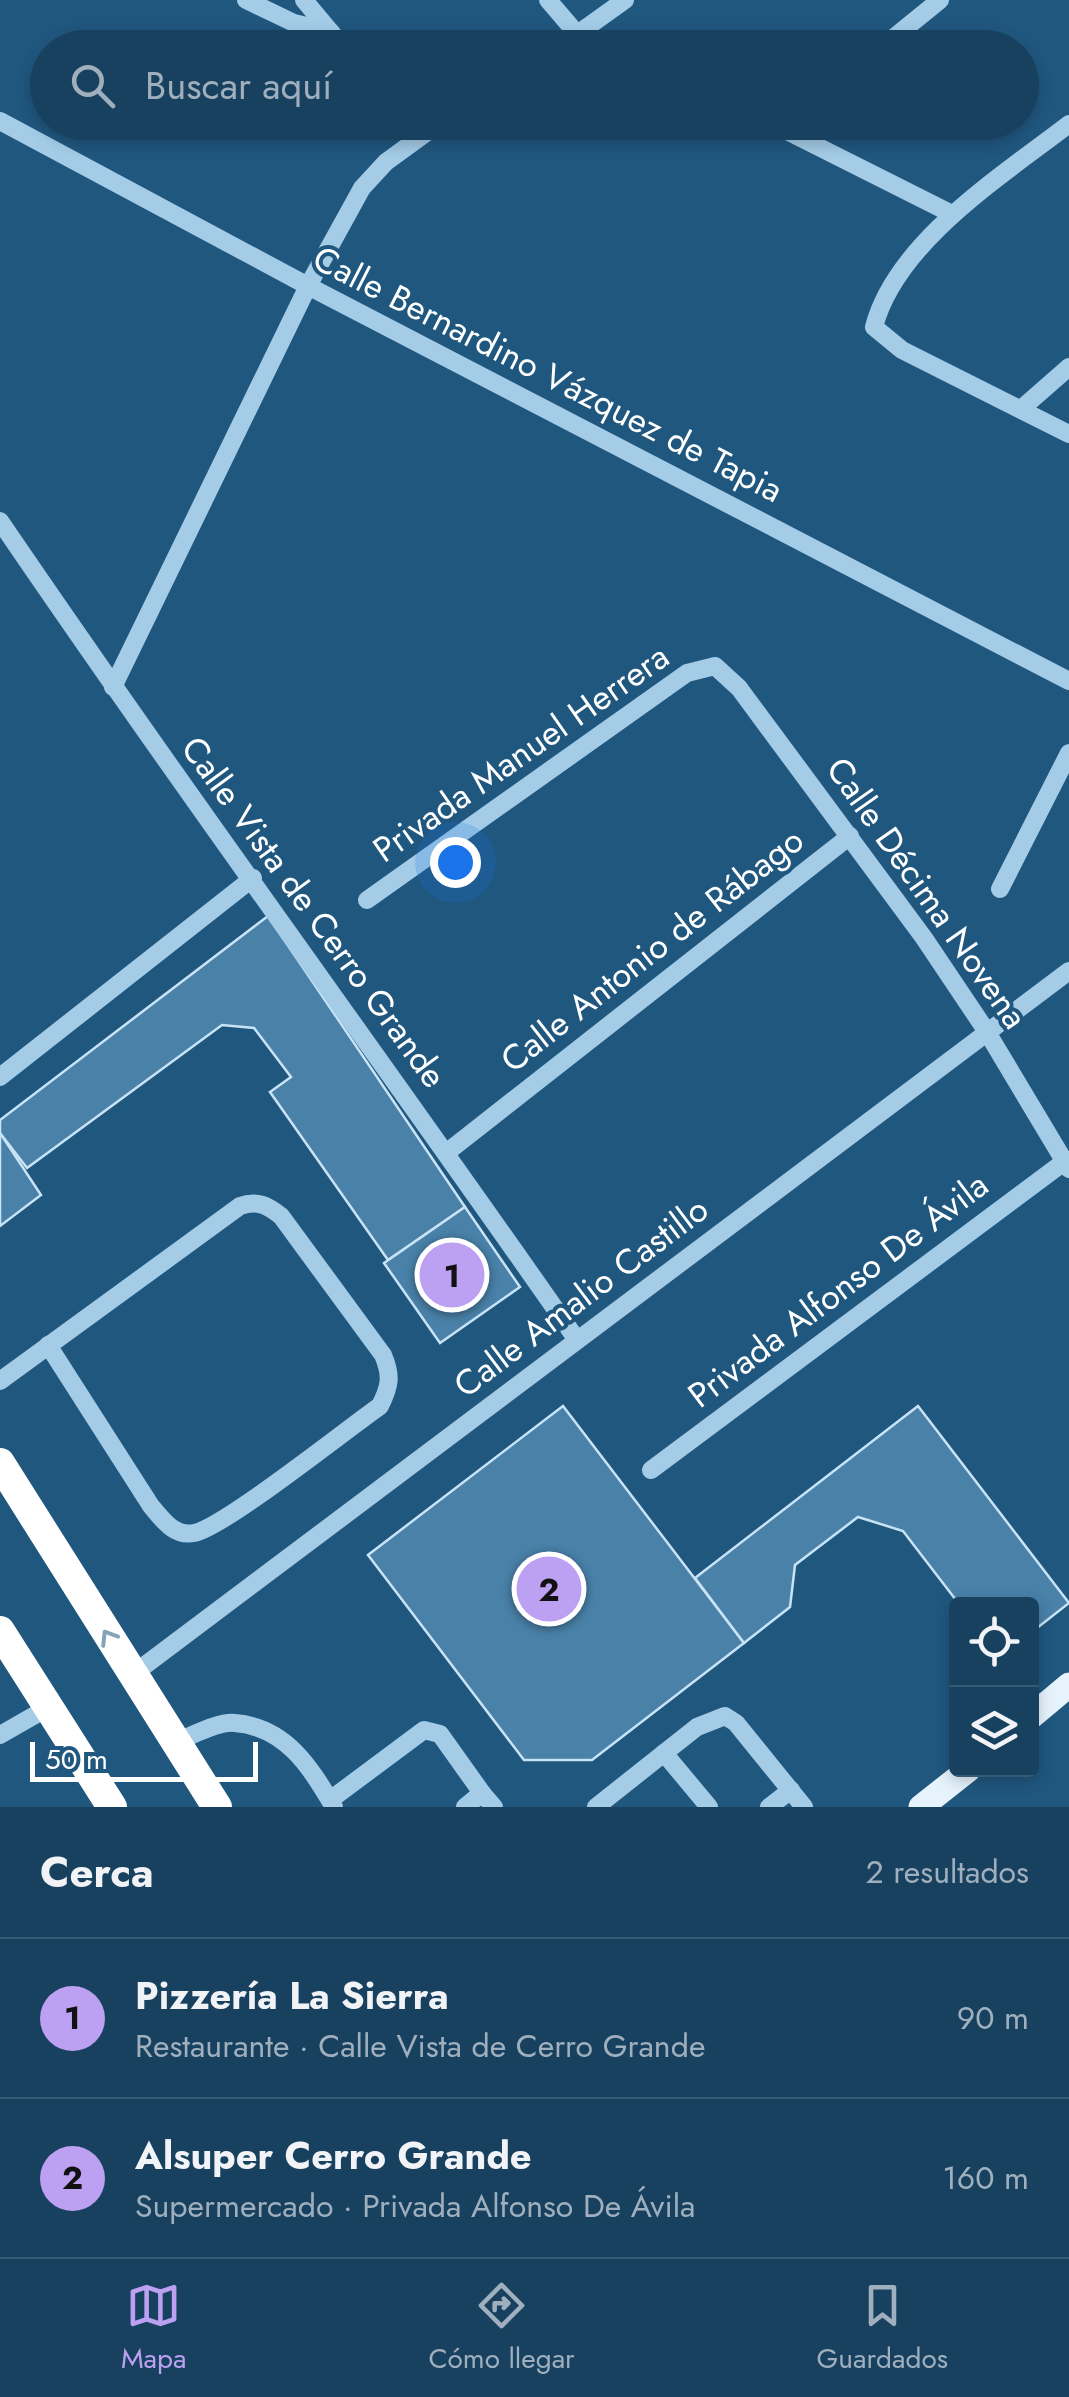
<!DOCTYPE html>
<html lang="es">
<head>
<meta charset="utf-8">
<style>
	body { margin:0; font-family:Jost,sans-serif; background:#214865; color:#f1f3f6 }
	.controls { position:absolute; right:30px; bottom:30px; display:grid; overflow:hidden; border-radius:10px; box-shadow:0 5px 15px #0003 }
	.controls button { width:90px; height:90px; display:grid; place-items:center; padding:0; border:0; border-bottom:2px solid #365a74; background:#18415f; color:#f1f3f6; font:50px sans-serif }
	.scale { position:absolute; left:30px; bottom:25px; width:228px; box-sizing:border-box; padding-left:10px; border:5px solid #fff; border-top:0; font-size:28px; line-height:35px; white-space:nowrap; color:#fff; -webkit-text-stroke:8px #20577f; paint-order:stroke }
	.you { position:absolute; left:455px; top:862px; width:35px; height:35px; margin:-25px; border:8px solid #fff; border-radius:50%; background:#1a73e8; box-shadow:0 0 0 15px #1a73e833 }
	.badge { display:grid; place-items:center; width:65px; height:65px; border-radius:50%; background:#bca0f2; color:#111; font-size:32px; font-weight:700 }
	.pin { position:absolute; translate:-50% -50%; border:5px solid #fff; box-shadow:0 2px 10px #0006 }
	.list { margin:0; padding:0; list-style:none }
	h2 { display:flex; justify-content:space-between; align-items:center; height:130px; margin:0; padding:0 40px; font-size:42px }
	h2 small { font-size:32px; font-weight:400; color:#9fafbd }
	.list li { display:grid; grid-template-columns:65px 1fr auto; gap:30px; align-items:center; box-sizing:border-box; height:160px; padding:0 40px; border-top:2px solid #365a74 }
	.list b { display:block; font-size:38px; white-space:nowrap }
	.list p { margin:0; font-size:32px; white-space:nowrap; color:#9fafbd }
	.list em { font-size:32px; font-style:normal; color:#9fafbd }
	.icon { flex:none; width:55px; height:55px; fill:none; stroke:currentColor; stroke-width:2; stroke-linecap:round; stroke-linejoin:round }
	.map { position:relative; flex:none; width:1069px; height:1807px; overflow:hidden }
	.search { position:absolute; background:#18415f; box-shadow:0 5px 15px #0003; left:30px; right:30px; top:30px; height:110px; display:flex; align-items:center; gap:25px; box-sizing:border-box; padding:0 35px; border-radius:55px; color:#9fafbd; font-size:38px }
	.sheet { height:450px; background:#18415f }
	nav { display:flex; justify-content:space-around; align-items:center; box-sizing:border-box; height:140px; border-top:2px solid #365a74; background:#18415f; font-size:28px; color:#9fafbd }
	nav a { display:grid; justify-items:center; gap:5px }
	nav .on { color:#bca0f2 }
	.map>svg:first-child { display:block }
	.building { fill:#4981a8; stroke:#c8e3f6; stroke-width:2.5 }
	.lines { fill:none; stroke-linecap:round; stroke-linejoin:round }
	.minor { stroke:#a4cce7; stroke-width:18 }
	.major { stroke:#e6f3fd; stroke-width:25 }
	.highway { stroke:#fff; stroke-width:30 }
	.oneway { stroke:#84a3b9 }
	.labels { text-anchor:middle; dominant-baseline:central; stroke-width:8; stroke-linejoin:round; paint-order:stroke }
	.street-label { font-size:35px; fill:#fff; stroke:#20577f }
</style>
</head>
<body>
<div class="map">
<svg width="1069" height="1807" viewBox="0 0 1069 1807">
	<rect width="100%" height="100%" fill="#20577f"/>
	<g class="building">
		<path d="M268 916 465 1207 388 1260 270 1092 291 1077 254 1028 222 1025 27 1168 0 1133V1120Z"/>
		<path d="M0 1133 41 1195 0 1226Z"/>
		<path d="M465 1207 520 1287 440 1343 384 1263Z"/>
		<path d="M563 1406 744 1643 592 1760H524L368 1555Z"/>
		<path d="M918 1406 1069 1603 1032 1632V1604H959L903 1531 858 1517 795 1565 790 1607 744 1643 695 1578Z"/>
	</g>
	<g class="lines">
		<g class="minor">
			<path d="M246 0 294 23 331 32"/>
			<path d="M304 0 344 48"/>
			<path d="M548 0 578 35 606 48"/>
			<path d="M558 48 625 0"/>
			<path d="M881 48 940 0"/>
			<path d="M0 121 308 286 1069 681"/>
			<path d="M769 122 952 214"/>
			<path d="M1069 124C1003 175 896 242 874 327L902 350 1069 434"/>
			<path d="M1021 409 1069 367"/>
			<path d="M0 521C188 797 386 1066 577 1340"/>
			<path d="M113 687 308 286 362 188 386 162 441 122"/>
			<path d="M1000 889 1069 753"/>
			<path d="M367 900 687 673 715 666 739 688 924 938 987 1032 1069 1169"/>
			<path d="M0 1077 253 878"/>
			<path d="M446 1153 850 836"/>
			<path d="M0 1381 240 1206C257 1200 267 1205 281 1216L383 1355C392 1376 390 1386 380 1406 347 1429 223 1528 194 1533 174 1537 162 1519 151 1506L48 1345"/>
			<path d="M651 1470 1064 1162"/>
			<path d="M132 1675 1069 971"/>
			<path d="M0 1735 49 1707"/>
			<path d="M175 1742C192 1736 218 1721 235 1723 286 1727 310 1767 334 1807"/>
			<path d="M664 1753 709 1807"/>
			<path d="M330 1800 424 1730 440 1734 482 1793"/>
			<path d="M465 1807 482 1793 494 1807"/>
			<path d="M596 1807 697 1727 725 1716 736 1723 804 1807"/>
			<path d="M769 1807 791 1790"/>
		</g>
		<g class="major">
			<path d="M1032 1716 1069 1685"/>
			<path d="M921 1807 968 1770"/>
		</g>
		<g class="highway">
			<path d="M0 1463 217 1807"/>
			<path d="M0 1631 112 1807"/>
		</g>
	</g>
	<defs><path id="oneway-chevron" d="M-2-3.5L2.5 0L-2 3.5" fill="none" stroke-width="1.6" stroke-linecap="round" stroke-linejoin="round" transform="scale(2.5)"/></defs>
	<use class="oneway" href="#oneway-chevron" transform="translate(108 1637) rotate(-122)"/>
	<g class="labels">
		<g class="street-label">
			<text transform="translate(548 374) rotate(27)">Calle Bernardino Vázquez de Tapia</text>
			<text transform="translate(521 753) rotate(-35)">Privada Manuel Herrera</text>
			<text transform="translate(927 893) rotate(55)">Calle Décima Novena</text>
			<text transform="translate(314 912) rotate(54)">Calle Vista de Cerro Grande</text>
			<text transform="translate(652 950) rotate(-38)">Calle Antonio de Rábago</text>
			<text transform="translate(838 1290) rotate(-37)">Privada Alfonso De Ávila</text>
			<text transform="translate(581 1297) rotate(-37)">Calle Amalio Castillo</text>
		</g>
	</g>
</svg>
<div class="controls">
<button><svg class="icon" aria-label="locate" viewBox="0 0 24 24"><circle cx="12" cy="12" r="6"/><path d="M12 2v4M12 18v4M2 12h4M18 12h4"/></svg></button>
<button><svg class="icon" aria-label="layers" viewBox="0 0 24 24"><path d="M12 4l9 5-9 5-9-5zM3 14l9 5 9-5"/></svg></button>
</div>
<div class="scale">50 m</div>
<div class="you"></div>
<div class="pin badge" style="left:452px;top:1275px">1</div>
<div class="pin badge" style="left:549px;top:1589px">2</div>
<div class="search"><svg class="icon" aria-label="search" viewBox="0 0 24 24"><circle cx="10" cy="10" r="6"/><path d="M15 15l6 6"/></svg>Buscar aquí</div>
</div>
<section class="sheet">
<h2>Cerca<small>2 resultados</small></h2>
<ul class="list">
<li><span class="badge">1</span><div><b>Pizzería La Sierra</b><p>Restaurante · Calle Vista de Cerro Grande</p></div><em>90 m</em></li>
<li><span class="badge">2</span><div><b>Alsuper Cerro Grande</b><p>Supermercado · Privada Alfonso De Ávila</p></div><em>160 m</em></li>
</ul>
</section>
<nav>
<a class="on"><svg class="icon" aria-label="map" viewBox="0 0 24 24"><path d="M3 6l6-2 6 2 6-2v14l-6 2-6-2-6 2zM9 4v14M15 6v14"/></svg>Mapa</a>
<a><svg class="icon" aria-label="directions" viewBox="0 0 24 24"><path d="M12 3l9 9-9 9-9-9zM9 14v-3h6M13 9l2 2-2 2"/></svg>Cómo llegar</a>
<a><svg class="icon" aria-label="saved" viewBox="0 0 24 24"><path d="M7 4h10v16l-5-4-5 4z"/></svg>Guardados</a>
</nav>
</body>
</html>
